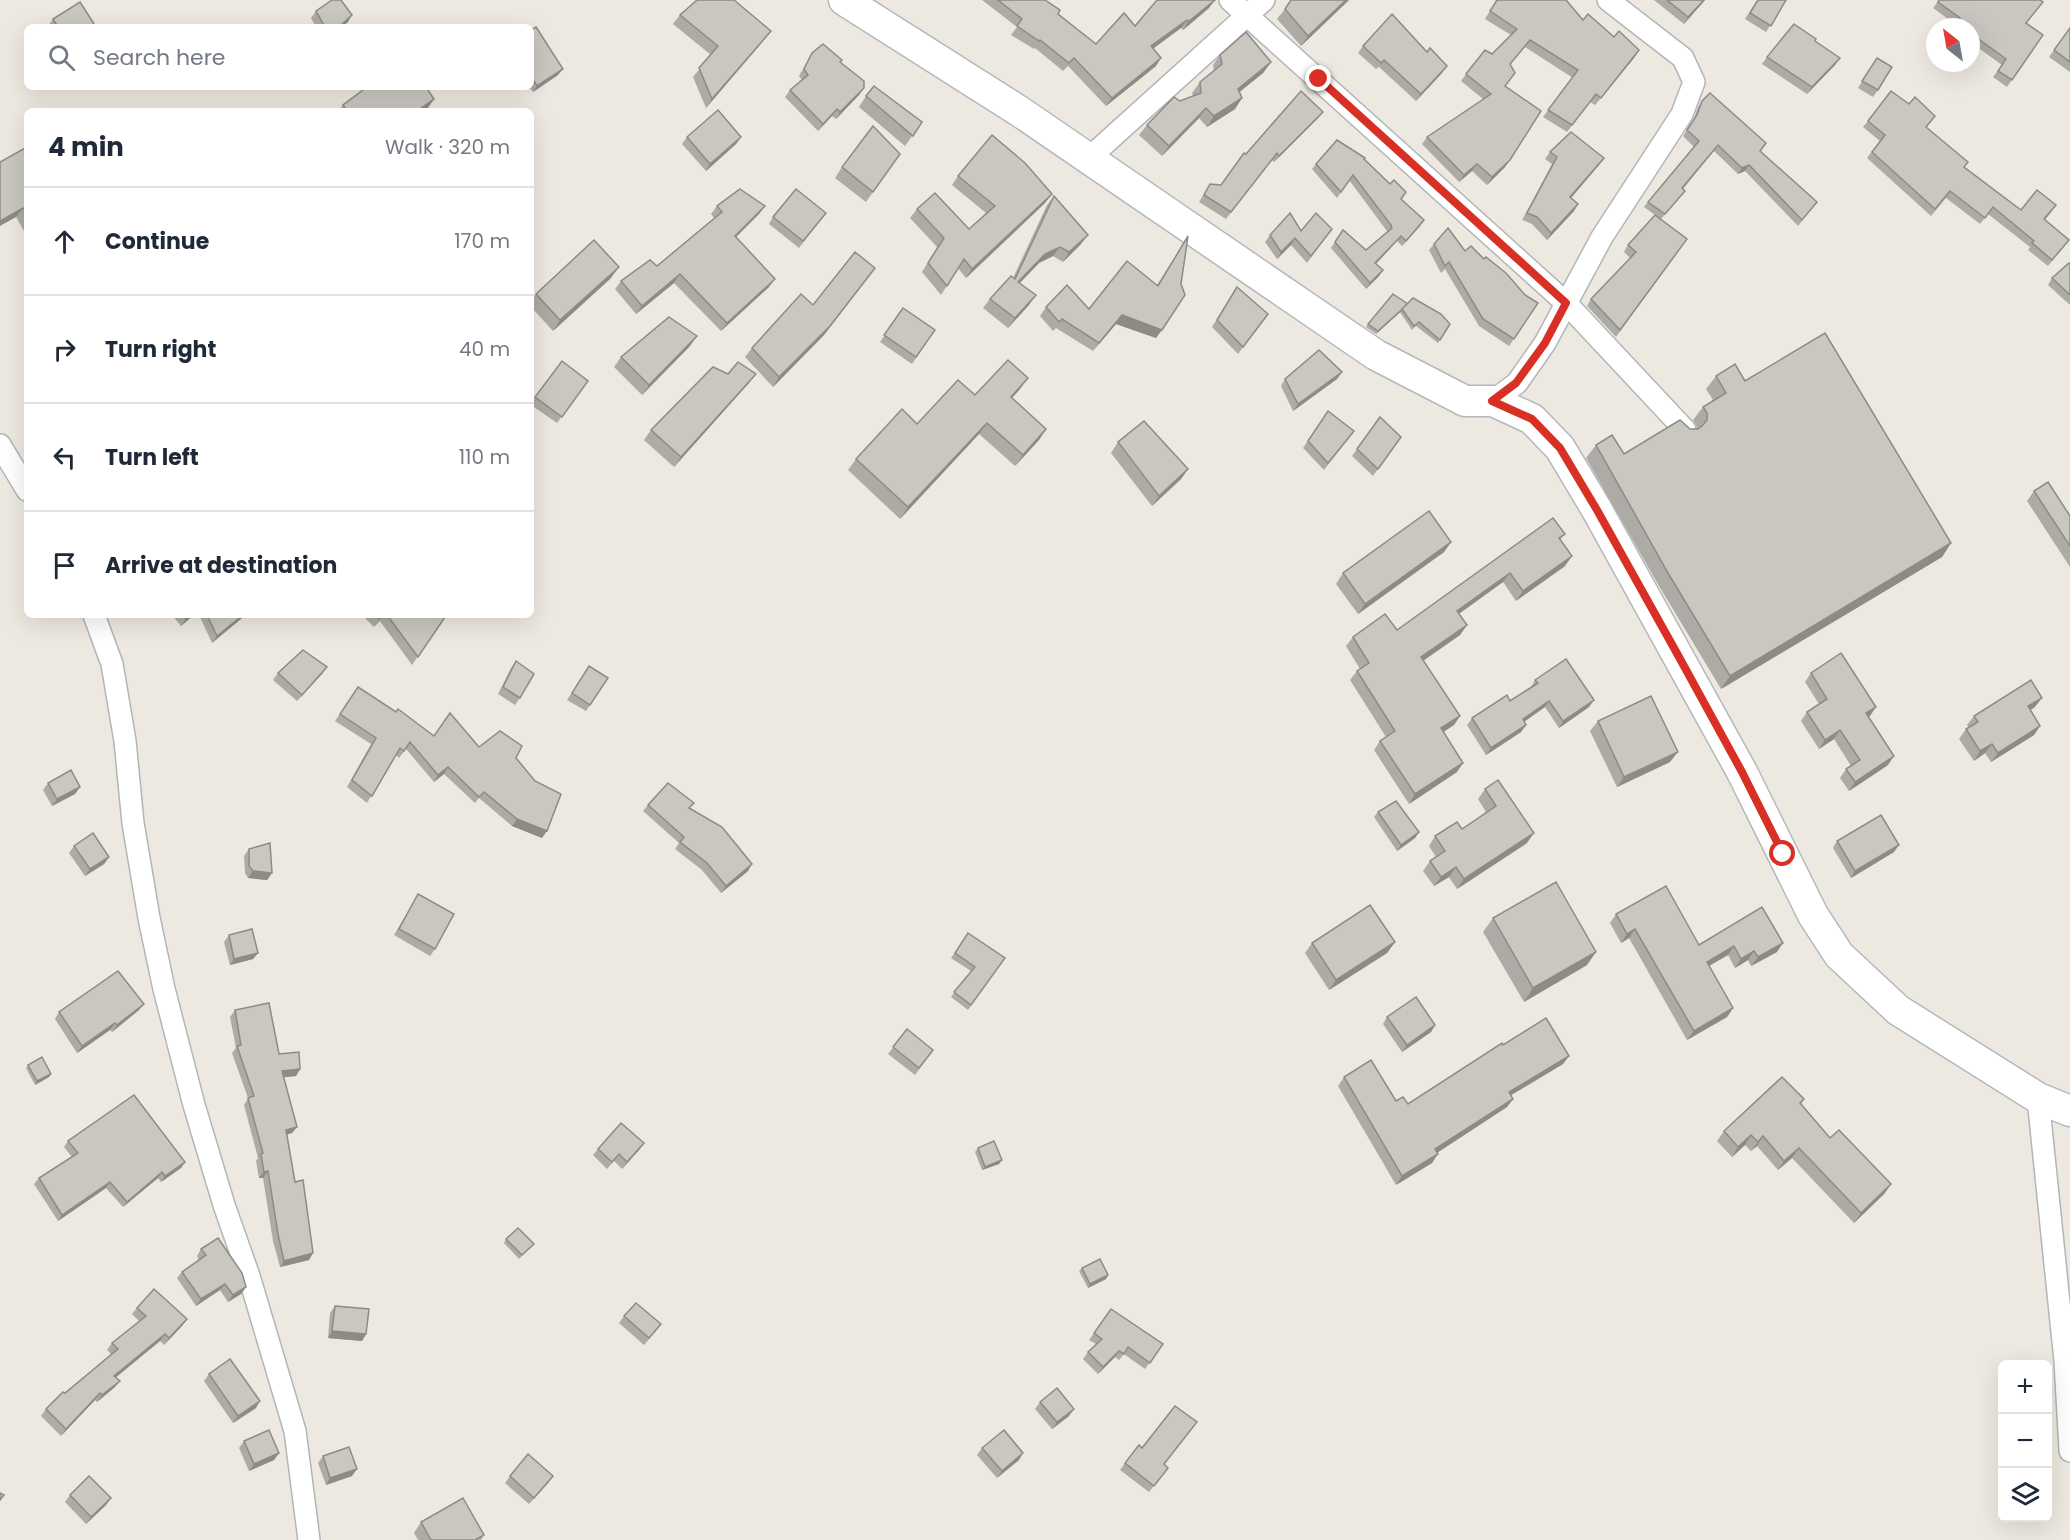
<!DOCTYPE html>
<html lang="en">
<head>
<meta charset="utf-8">
<style>
	body { margin:0; font-family:Poppins,sans-serif; background:#f2f2f3; color:#1f2937 }
	.controls { position:absolute; right:18px; bottom:18px; display:grid; overflow:hidden; border-radius:9px; box-shadow:0 6px 24px #0002 }
	.controls button { width:54px; height:54px; display:grid; place-items:center; padding:0; border:0; border-bottom:2px solid #e0e1e3; background:#fff; color:#1f2937; font:30px sans-serif }
	.compass { position:absolute; left:1926px; top:18px; width:54px; height:54px; border-radius:50%; background:#fff; box-shadow:0 6px 24px #0002; rotate:329deg }
	.stop { position:absolute; width:18px; height:18px; margin:-14px; border:4px solid #d93025; border-radius:50%; background:#fff }
	.stop.end { background:#d93025; border-color:#fff; box-shadow:0 2px 6px #0008 }
	.list { margin:0; padding:0; list-style:none }
	h2 { display:flex; justify-content:space-between; align-items:center; height:78px; margin:0; padding:0 24px; font-size:26px }
	h2 small { font-size:20px; font-weight:400; color:#747a83 }
	.list li { display:grid; grid-template-columns:39px 1fr auto; gap:18px; align-items:center; box-sizing:border-box; height:108px; padding:0 24px; border-top:2px solid #e0e1e3 }
	.list b { display:block; font-size:22px; white-space:nowrap }
	.list em { font-size:20px; font-style:normal; color:#747a83 }
	.icon { flex:none; width:33px; height:33px; fill:none; stroke:currentColor; stroke-width:2; stroke-linecap:round; stroke-linejoin:round }
	.map { position:relative; flex:none; width:2070px; height:1540px; overflow:hidden }
	.search { position:absolute; background:#fff; box-shadow:0 6px 24px #0002; left:24px; top:24px; width:510px; height:66px; display:flex; align-items:center; gap:15px; box-sizing:border-box; padding:0 21px; border-radius:9px; color:#747a83; font-size:22px }
	.panel { position:absolute; background:#fff; box-shadow:0 6px 24px #0002; left:24px; top:108px; width:510px; height:510px; border-radius:9px }
	.map>svg:first-child { display:block }
	.lines { fill:none; stroke-linecap:round; stroke-linejoin:round }
	.street-casing { stroke:#b2b6b9; stroke-width:24 }
	.secondary-casing { stroke:#b3b8bd; stroke-width:33 }
	.street { stroke:#fff; stroke-width:21 }
	.secondary { stroke:#fff; stroke-width:30 }
	.wall { fill:#aeaaa5 }
	.shaded-wall { fill:#8d8b86 }
	.building { fill:#cac6c0; stroke:#8d8b86; stroke-width:1.5 }
	.route { stroke:#d93025; stroke-width:8 }
</style>
</head>
<body>
<div class="map">
<svg width="2070" height="1540" viewBox="0 0 2070 1540">
	<rect width="100%" height="100%" fill="#ede9e1"/>
	<g class="lines">
		<defs>
			<g id="street">
				<path d="M1230 0 1566 303 1685 430"/>
				<path d="M1089 158 1264 0"/>
				<path d="M1493 401 1517 383 1545 343 1602 237 1682 114 1694 82 1683 58 1608 0"/>
				<path d="M0 445 27 490"/>
				<path d="M94 615 112 664 125 741 133 823 149 918 164 989 194 1105 224 1205 249 1276 295 1431 309 1540"/>
				<path d="M2038 1098 2065 1361 2070 1451"/>
			</g>
			<path id="secondary" d="M844 0 1019 111 1376 355 1465 401H1493L1532 419 1560 448 1597 510 1742 772 1813 915 1839 955 1898 1010 2038 1098 2070 1111"/>
		</defs>
		<use href="#street" class="street-casing"/>
		<use href="#secondary" class="secondary-casing"/>
		<use href="#street" class="street"/>
		<use href="#secondary" class="secondary"/>
	</g>
	<g class="wall">
		<path d="M982 0H1045L1058 14 1096 44 1135 26 1209 8 1183 30 1181 28 1153 48 1156 66 1106 106 1068 66 1063 71 1035 48 1034 49 1011 35 1017 27Z"/>
		<path d="M1349 0 1301 46 1277 19 1285 9Z"/>
		<path d="M1495 0H1566L1583 20 1634 58 1595 105 1590 102 1567 132 1543 117 1573 78 1525 47 1510 65 1505 86V167L1487 185 1472 171 1459 182 1422 144 1427 137 1483 99 1461 81 1466 74 1492 54 1511 35 1485 19 1496 1Z"/>
		<path d="M1654 0H1705L1684 24Z"/>
		<path d="M1757 0H1786L1766 32 1745 19Z"/>
		<path d="M1939 0 2027 23 2043 35 2007 87 1993 77 2002 65 1973 44 1955 24 1933 8Z"/>
		<path d="M316 11 348 22 342 27H316L311 18Z"/>
		<path d="M680 15 771 31 764 40 706 108 693 77 711 55 673 24Z"/>
		<path d="M53 19 96 27H49L48 26Z"/>
		<path d="M2070 28V72L2049 57Z"/>
		<path d="M531 30 558 75 533 92 529 87H531Z"/>
		<path d="M1815 41 1835 65 1807 94 1762 64 1767 57Z"/>
		<path d="M1363 46 1442 73 1416 101 1379 67 1376 69 1358 53Z"/>
		<path d="M812 53 840 62 864 88 859 95 836 119 832 116 818 131 785 97 790 90 802 80 799 76Z"/>
		<path d="M1220 55 1271 62 1263 73 1239 92 1242 98 1235 109 1207 127 1199 118 1162 156 1139 135 1147 125 1180 101 1193 96 1192 93 1200 82 1214 71 1213 65Z"/>
		<path d="M1877 58 1878 90 1873 97 1858 88Z"/>
		<path d="M866 96 922 122 905 146 859 107Z"/>
		<path d="M434 99 427 109 424 111H338L343 105Z"/>
		<path d="M1702 101 1766 143 1760 151 1813 207 1798 226 1745 171 1738 174 1714 151 1683 189 1685 191 1681 196 1661 219 1687 239 1616 337 1587 306 1591 299 1630 258 1624 252 1628 245 1655 215 1644 207 1694 147 1683 136 1693 121 1698 107Z"/>
		<path d="M1909 104 1935 116 1926 127 1964 168 2021 210 2052 211 2045 220 2069 240 2048 266 2028 250 2030 247 1988 214 1980 224 1946 198 1931 216 1867 158 1880 141 1863 127 1868 121Z"/>
		<path d="M1318 118 1274 162 1272 160 1226 219 1199 202 1210 184 1221 185 1246 154Z"/>
		<path d="M687 137H741L736 144 706 171 682 144Z"/>
		<path d="M27 147V236L16 217Z"/>
		<path d="M1550 152 1599 165 1571 197 1578 204 1574 211 1547 240 1532 224 1522 220 1552 164 1545 159Z"/>
		<path d="M900 154 866 202 835 178 842 167Z"/>
		<path d="M1364 159 1401 199 1420 226 1402 246 1397 241 1376 264 1383 270 1379 276 1366 289 1331 248 1343 230 1366 250 1387 232V231L1349 180 1337 198 1312 169 1316 164Z"/>
		<path d="M958 176 1052 194 1045 203 966 278 958 268 941 295 922 272 937 247 910 218 917 209 969 229 986 213 952 185Z"/>
		<path d="M1054 196 1081 244 1063 262 1053 256 1039 263 1020 283 1029 305 1008 328 983 308 990 299 1013 278 1047 205Z"/>
		<path d="M717 206H765L759 214 736 237 769 287 721 331 674 283 636 314 615 289 621 281 657 266 714 218 711 214Z"/>
		<path d="M773 217 821 220 799 248 769 224Z"/>
		<path d="M1332 229 1307 263 1291 245 1277 259 1265 242 1270 235Z"/>
		<path d="M1188 236 1156 338 1116 324 1093 351 1056 328 1053 331 1040 316 1046 307 1089 309 1157 285Z"/>
		<path d="M1434 244 1465 251 1484 259 1525 295 1538 303 1509 346 1479 326 1445 269 1441 273 1429 250Z"/>
		<path d="M2070 265V305L2048 285 2052 278Z"/>
		<path d="M875 268 824 335 773 387 745 357 752 348 813 305Z"/>
		<path d="M611 278 553 331 531 307V300L536 294Z"/>
		<path d="M1237 287 1268 314 1238 354 1212 327Z"/>
		<path d="M1408 304 1450 324 1438 343 1416 326 1412 330 1400 312 1376 334 1366 327 1368 324Z"/>
		<path d="M903 308 935 330 912 364 880 342Z"/>
		<path d="M690 346 642 395 614 367 621 357Z"/>
		<path d="M562 361 588 381 557 423 531 405V403Z"/>
		<path d="M1342 372 1337 379 1293 411 1281 386 1285 379Z"/>
		<path d="M728 374H756L748 384 674 467 644 440 651 430Z"/>
		<path d="M1716 376 1745 381 1951 543 1942 557 1721 689 1659 586 1586 458 1596 445 1624 454 1690 429H1697V427L1693 420 1703 407 1713 400 1706 389Z"/>
		<path d="M1020 389 1012 398 1046 429 1039 440 1015 466 979 434 900 519 848 470 856 459 917 424 975 395Z"/>
		<path d="M1328 411 1354 431 1324 470 1303 448Z"/>
		<path d="M1380 417 1401 437 1373 476 1352 456Z"/>
		<path d="M1118 442 1188 469 1181 479 1152 506 1111 453Z"/>
		<path d="M2034 491 2070 516V567L2027 501Z"/>
		<path d="M1565 534 1560 540 1565 566 1516 601 1503 582 1459 614 1467 625 1460 635 1423 661 1460 716 1454 725 1443 732 1457 772 1409 804 1374 750 1380 741 1386 737 1350 680 1357 671 1360 669 1346 646 1353 637 1397 630Z"/>
		<path d="M1451 542 1444 552 1358 614 1336 584 1343 573Z"/>
		<path d="M172 615H194L181 626Z"/>
		<path d="M199 615H244L242 618 212 643Z"/>
		<path d="M362 615H443L445 617 412 665 380 621 374 627Z"/>
		<path d="M516 661 520 698 515 705 498 694 511 668Z"/>
		<path d="M589 666 608 678 586 711 567 700Z"/>
		<path d="M327 667 322 674 297 701 273 680 278 673Z"/>
		<path d="M1811 673 1870 716 1868 717 1888 765 1849 791 1840 778 1846 769 1851 766 1834 739 1819 749 1801 721 1807 712 1819 704 1805 682Z"/>
		<path d="M1535 680 1589 707 1559 728 1545 707 1524 722 1526 725 1521 732 1486 755 1467 725 1472 718 1510 701 1531 687Z"/>
		<path d="M358 687 434 736 479 747 516 758 542 838 512 826 479 798 475 803 444 774 434 782 406 749 399 758 396 755 367 803 347 787 371 744 335 721Z"/>
		<path d="M2035 707 2030 710 2040 726 2034 735 1991 762 1985 753 1974 761 1959 739 1966 729 1969 728 1967 725 1974 716Z"/>
		<path d="M1598 721 1670 762 1617 787 1590 731Z"/>
		<path d="M48 783 80 787 75 794 52 806 43 790Z"/>
		<path d="M1485 789 1527 843 1457 889 1449 877 1434 886 1423 871 1430 861 1436 857 1429 846 1435 836 1462 829 1486 812 1478 799Z"/>
		<path d="M648 805 690 809 748 871 721 893 702 870 675 849 679 843 643 811Z"/>
		<path d="M1378 812 1419 832 1415 838 1397 851 1374 817Z"/>
		<path d="M1837 841 1894 852 1851 878 1833 848Z"/>
		<path d="M74 846 109 857 104 864 85 876 69 853Z"/>
		<path d="M249 849 272 873 267 880 248 878 245 873 244 856Z"/>
		<path d="M418 894 435 949 430 956 394 935Z"/>
		<path d="M1762 907 1777 952 1751 966 1748 960 1735 968 1728 955 1709 966 1733 1008 1727 1017 1687 1040 1629 938 1621 943 1610 923 1616 914 1699 945Z"/>
		<path d="M1493 918 1587 965 1524 1002 1483 932Z"/>
		<path d="M968 933 1005 958 968 1010 951 997 971 971 951 958Z"/>
		<path d="M229 935 258 953 253 959 230 965 224 942Z"/>
		<path d="M1395 942 1387 953 1329 990 1305 953 1312 943Z"/>
		<path d="M139 1010 112 1032 110 1030 77 1053 55 1019 59 1012Z"/>
		<path d="M235 1010 279 1054 300 1069 296 1076 283 1077 297 1127 292 1133 286 1135 295 1182 313 1253 309 1260 280 1267 273 1241 263 1178H259L256 1161 258 1158 244 1105 248 1098 232 1053 236 1048 230 1017Z"/>
		<path d="M1387 1017 1435 1025 1431 1032 1402 1052 1383 1024Z"/>
		<path d="M907 1029 933 1050 915 1075 888 1054Z"/>
		<path d="M1503 1045 1569 1056 1563 1064 1511 1095 1513 1099 1507 1107 1437 1153 1432 1163 1396 1185 1338 1086 1344 1077 1396 1101 1408 1104Z"/>
		<path d="M28 1065 51 1074 49 1077 35 1085 26 1068Z"/>
		<path d="M1804 1099 1801 1104 1830 1138 1891 1184 1884 1194 1854 1223 1792 1158 1778 1170 1757 1146 1751 1151 1745 1145 1732 1157 1717 1141 1724 1131Z"/>
		<path d="M68 1141 185 1162 181 1168 161 1182 158 1178 123 1207 106 1188 58 1221 34 1184 39 1178 72 1157 64 1147Z"/>
		<path d="M644 1143 639 1150 622 1169 614 1161 607 1169 593 1155 598 1149Z"/>
		<path d="M978 1148 1002 1160 999 1164 982 1170 975 1152Z"/>
		<path d="M506 1239 534 1244 519 1259 504 1243Z"/>
		<path d="M201 1249 246 1287 241 1294 228 1302 220 1290 196 1306 177 1278 182 1272 199 1260 197 1256Z"/>
		<path d="M1082 1268 1108 1275 1106 1279 1088 1288 1079 1271Z"/>
		<path d="M335 1306 366 1334 362 1341 328 1338 330 1313Z"/>
		<path d="M137 1308 187 1319 182 1326 164 1345 160 1341 116 1377 115 1387 97 1402 95 1400 61 1436 41 1416 46 1409 111 1354 107 1350 112 1343 139 1321 132 1314Z"/>
		<path d="M1111 1309 1163 1344 1145 1369 1124 1354 1119 1360 1115 1357 1098 1374 1083 1359 1088 1352 1096 1344 1089 1340Z"/>
		<path d="M624 1316 656 1331 644 1345 619 1323Z"/>
		<path d="M209 1374 256 1408 233 1423 204 1381Z"/>
		<path d="M1040 1402 1069 1416 1052 1429 1035 1409Z"/>
		<path d="M1192 1429 1164 1464 1168 1468 1149 1492 1120 1470 1125 1463 1142 1448Z"/>
		<path d="M244 1441 279 1453 274 1460 249 1471 239 1448Z"/>
		<path d="M982 1448 1019 1460 997 1478 977 1455Z"/>
		<path d="M323 1456 352 1476 326 1485 318 1463Z"/>
		<path d="M510 1476H553L548 1483 529 1504 505 1483Z"/>
		<path d="M70 1495 111 1498 106 1505 86 1524 65 1502Z"/>
		<path d="M421 1522 484 1535 481 1540H418L414 1533Z"/>
	</g>
	<g class="shaded-wall">
		<path d="M1215 0 1209 8 1183 30 1188 22Z"/>
		<path d="M1346 0H1349L1301 46 1308 36Z"/>
		<path d="M1704 0H1705L1684 24 1688 17Z"/>
		<path d="M352 15 348 22 342 27H339Z"/>
		<path d="M1187 20 1181 28 1146 54 1151 46Z"/>
		<path d="M771 31 764 40 706 108 712 99Z"/>
		<path d="M1639 50 1634 58 1595 105 1601 98Z"/>
		<path d="M1161 58 1156 66 1106 106 1112 98Z"/>
		<path d="M1840 58 1835 65 1807 94 1812 87Z"/>
		<path d="M1271 62 1263 73 1231 99 1238 89Z"/>
		<path d="M1447 66 1442 73 1416 101 1421 94Z"/>
		<path d="M563 69 558 75 533 92 537 86Z"/>
		<path d="M864 88 859 95 836 119 840 112Z"/>
		<path d="M1242 98 1235 109 1207 127 1214 116Z"/>
		<path d="M434 99 427 109 424 111H417Z"/>
		<path d="M1206 108 1199 118 1162 156 1169 146Z"/>
		<path d="M837 109 832 116 818 131 823 124Z"/>
		<path d="M1323 112 1318 118 1274 162 1279 156Z"/>
		<path d="M741 137 736 144 706 171 710 164Z"/>
		<path d="M1604 158 1599 165 1566 204 1570 197Z"/>
		<path d="M1510 160 1505 167 1487 185 1492 177Z"/>
		<path d="M1477 164 1472 171 1459 182 1464 175Z"/>
		<path d="M1749 165 1745 171 1738 174 1742 168Z"/>
		<path d="M1052 194 1045 203 966 278 972 269Z"/>
		<path d="M1578 204 1574 211 1547 240 1551 233Z"/>
		<path d="M765 206 759 214 729 244 735 236Z"/>
		<path d="M23 208 16 217 0 226V221Z"/>
		<path d="M1424 220 1420 226 1402 246 1406 241Z"/>
		<path d="M1088 235 1081 244 1063 262 1069 252Z"/>
		<path d="M1401 236 1397 241 1371 269 1375 263Z"/>
		<path d="M1295 238 1291 245 1277 259 1281 252Z"/>
		<path d="M1060 247 1053 256 1039 263 1012 291 1018 282 1045 254Z"/>
		<path d="M619 267 611 278 553 331 560 320Z"/>
		<path d="M875 268 824 335 773 387 779 377Z"/>
		<path d="M1383 270 1379 276 1366 289 1370 283Z"/>
		<path d="M680 274 674 283 636 314 642 306Z"/>
		<path d="M775 279 769 287 721 331 727 323Z"/>
		<path d="M1036 295 1029 305 1008 328 1015 318Z"/>
		<path d="M1408 304 1400 312 1376 334 1378 331Z"/>
		<path d="M1122 315 1162 330 1156 338 1116 324 1093 351Z"/>
		<path d="M697 336 690 346 642 395 649 385Z"/>
		<path d="M1342 372 1337 379 1293 411 1298 404Z"/>
		<path d="M756 374 748 384 674 467 681 457Z"/>
		<path d="M1028 378 1020 389 1003 408 1011 397Z"/>
		<path d="M987 423 979 434 900 519 908 507Z"/>
		<path d="M1046 429 1039 440 1015 466 1023 455Z"/>
		<path d="M1188 469 1181 479 1152 506 1159 496Z"/>
		<path d="M1451 542 1444 552 1358 614 1365 604Z"/>
		<path d="M1951 543 1942 557 1721 689 1730 676Z"/>
		<path d="M1572 556 1565 566 1516 601 1523 591Z"/>
		<path d="M1510 573 1503 582 1450 620 1457 611Z"/>
		<path d="M191 615H194L181 626 186 619Z"/>
		<path d="M243 615H244L242 618 212 643 217 636Z"/>
		<path d="M1467 625 1460 635 1414 667 1421 657Z"/>
		<path d="M327 667 322 674 297 701 302 695Z"/>
		<path d="M2042 698 2035 707 2021 716 2028 706Z"/>
		<path d="M1594 700 1589 707 1559 728 1563 721Z"/>
		<path d="M1549 701 1545 707 1518 726 1523 719Z"/>
		<path d="M1876 707 1870 716 1860 722 1866 713Z"/>
		<path d="M1460 716 1454 725 1434 738 1441 728Z"/>
		<path d="M1526 725 1521 732 1486 755 1491 748Z"/>
		<path d="M2040 726 2034 735 1991 762 1998 753Z"/>
		<path d="M1840 730 1834 739 1819 749 1825 740Z"/>
		<path d="M1992 744 1985 753 1974 761 1980 751Z"/>
		<path d="M1678 752 1670 762 1617 787 1624 777Z"/>
		<path d="M1894 756 1888 765 1849 791 1855 782Z"/>
		<path d="M1463 763 1457 772 1409 804 1415 794Z"/>
		<path d="M448 767 444 774 434 782 438 775Z"/>
		<path d="M80 787 75 794 52 806 57 799Z"/>
		<path d="M517 819 547 831 542 838 512 826Z"/>
		<path d="M1419 832 1415 838 1397 851 1401 845Z"/>
		<path d="M1534 833 1527 843 1457 889 1464 879Z"/>
		<path d="M1899 845 1894 852 1851 878 1855 871Z"/>
		<path d="M109 857 104 864 85 876 90 869Z"/>
		<path d="M752 864 748 871 721 893 726 886Z"/>
		<path d="M1456 867 1449 877 1434 886 1441 877Z"/>
		<path d="M253 871 272 873 267 880 248 878Z"/>
		<path d="M1635 929 1629 938 1621 943 1627 934Z"/>
		<path d="M1395 942 1387 953 1329 990 1336 980Z"/>
		<path d="M1783 943 1777 952 1751 966 1758 957Z"/>
		<path d="M1734 946 1728 955 1700 971 1707 962Z"/>
		<path d="M1754 951 1748 960 1735 968 1741 959Z"/>
		<path d="M1596 952 1587 965 1524 1002 1533 988Z"/>
		<path d="M258 953 253 959 230 965 234 959Z"/>
		<path d="M144 1004 139 1010 112 1032 117 1025Z"/>
		<path d="M1733 1008 1727 1017 1687 1040 1694 1031Z"/>
		<path d="M115 1023 110 1030 77 1053 82 1046Z"/>
		<path d="M1435 1025 1431 1032 1402 1052 1407 1045Z"/>
		<path d="M1569 1056 1563 1064 1503 1100 1509 1092Z"/>
		<path d="M300 1069 296 1076 277 1078 282 1071Z"/>
		<path d="M51 1074 49 1077 35 1085 37 1081Z"/>
		<path d="M1513 1099 1507 1107 1429 1158 1435 1149Z"/>
		<path d="M297 1127 292 1133 281 1136 286 1130Z"/>
		<path d="M1751 1135 1745 1145 1732 1157 1738 1147Z"/>
		<path d="M1763 1136 1757 1146 1751 1151 1758 1142Z"/>
		<path d="M644 1143 639 1150 622 1169 627 1162Z"/>
		<path d="M1799 1148 1792 1158 1778 1170 1784 1161Z"/>
		<path d="M1438 1154 1432 1163 1396 1185 1402 1176Z"/>
		<path d="M1002 1160 999 1164 982 1170 985 1167Z"/>
		<path d="M185 1162 181 1168 161 1182 165 1176Z"/>
		<path d="M268 1171 263 1178H259L264 1172Z"/>
		<path d="M162 1172 158 1178 123 1207 127 1202Z"/>
		<path d="M110 1182 106 1188 58 1221 62 1215Z"/>
		<path d="M1891 1184 1884 1194 1854 1223 1861 1213Z"/>
		<path d="M313 1253 309 1260 280 1267 284 1261Z"/>
		<path d="M1108 1275 1106 1279 1088 1288 1090 1284Z"/>
		<path d="M225 1284 220 1290 196 1306 201 1299Z"/>
		<path d="M246 1287 241 1294 228 1302 233 1295Z"/>
		<path d="M187 1319 182 1326 164 1345 169 1338Z"/>
		<path d="M332 1331 366 1334 362 1341 328 1338Z"/>
		<path d="M165 1334 160 1341 109 1383 114 1376Z"/>
		<path d="M1119 1351 1115 1357 1098 1374 1103 1367Z"/>
		<path d="M120 1381 115 1387 97 1402 102 1395Z"/>
		<path d="M100 1393 95 1400 61 1436 66 1429Z"/>
		<path d="M260 1401 256 1408 233 1423 238 1416Z"/>
		<path d="M1074 1409 1069 1416 1052 1429 1057 1422Z"/>
		<path d="M279 1453 274 1460 249 1471 254 1464Z"/>
		<path d="M1023 1453 1019 1460 997 1478 1002 1471Z"/>
		<path d="M357 1469 352 1476 326 1485 330 1478Z"/>
		<path d="M553 1476 548 1483 529 1504 534 1498Z"/>
		<path d="M111 1498 106 1505 86 1524 91 1517Z"/>
	</g>
	<g class="building">
		<path d="M332 0H341L352 15 339 27H325L316 11Z"/>
		<path d="M697 0H734L771 31 712 99 699 68 718 46 680 15Z"/>
		<path d="M998 0H1045L1060 10 1058 14 1096 44 1124 13 1135 26 1157 0H1215L1188 22 1187 20 1151 46 1161 58 1112 98 1074 58 1069 63 1040 40 1039 41 1017 26 1022 19Z"/>
		<path d="M1291 0H1346L1308 36 1285 9Z"/>
		<path d="M1497 0H1566L1583 20 1588 14 1614 37 1619 31 1639 50 1601 98 1596 94 1572 125 1548 110 1578 70 1530 40 1510 64 1515 73 1505 86 1541 111 1510 160 1492 177 1477 164 1464 175 1427 137 1491 94 1466 74 1485 50 1492 54 1517 29 1490 11Z"/>
		<path d="M1667 0H1704L1688 17Z"/>
		<path d="M1758 0H1786L1771 26 1750 13Z"/>
		<path d="M1939 0H2040L2043 2 2026 23 2043 35 2012 80 1998 71 2006 59 1977 38 1971 48V27H1954L1960 18 1938 2Z"/>
		<path d="M80 2 96 27H58L53 19Z"/>
		<path d="M1392 14 1427 52 1430 48 1447 66 1421 94 1384 60 1381 63 1363 46Z"/>
		<path d="M1794 24 1816 39 1815 41 1840 58 1812 87 1767 57Z"/>
		<path d="M536 27 563 69 537 86 531 76V30Z"/>
		<path d="M2070 28V62L2054 50Z"/>
		<path d="M1246 32 1271 62 1238 89 1242 98 1214 116 1206 108 1169 146 1147 125 1174 97 1180 101 1201 93 1200 82 1222 64 1220 55Z"/>
		<path d="M823 44 842 60 840 62 864 81V88L840 112 837 109 823 124 790 90 808 75 804 69 812 53Z"/>
		<path d="M1877 58 1892 67 1878 90 1862 81Z"/>
		<path d="M874 86 922 122 913 136 866 96Z"/>
		<path d="M367 87H426L434 99 417 111H347L343 105Z"/>
		<path d="M1301 91 1323 112 1279 156 1277 153 1231 212 1204 195 1210 184 1221 185 1244 153 1246 154Z"/>
		<path d="M1891 91 1909 104 1915 97 1935 116 1926 127 1968 162 1964 167 2021 210 2037 190 2056 205 2044 219 2069 240 2052 260 2032 243 2034 241 1993 207 1985 218 1950 191 1935 209 1872 152 1885 135 1868 121Z"/>
		<path d="M1710 93 1766 143 1760 151 1817 202 1802 220 1749 165 1742 168 1718 145 1682 188 1685 191 1665 214 1648 202 1699 141 1687 130 1697 115 1702 101Z"/>
		<path d="M718 110 741 137 710 164 687 137Z"/>
		<path d="M873 126 900 154 873 192 842 167Z"/>
		<path d="M1571 132 1604 158 1570 197 1578 204 1551 233 1537 217 1527 213 1557 157 1550 152Z"/>
		<path d="M992 135 1025 163 1052 194 972 269 964 259 947 286 928 263 944 238 917 209 935 193 969 229 995 206 958 176Z"/>
		<path d="M1337 140 1365 158 1364 159 1390 184 1394 180 1406 192 1401 199 1424 220 1406 241 1401 236 1375 263 1383 270 1370 283 1335 242 1343 230 1366 250 1392 228 1391 225 1353 175 1341 192 1316 164Z"/>
		<path d="M27 147V215L23 208 0 221V162Z"/>
		<path d="M740 189 765 206 735 236 775 279 727 323 680 274 642 306 621 281 650 260 657 266 722 212 717 206Z"/>
		<path d="M796 189 826 213 803 241 773 217Z"/>
		<path d="M1054 196 1088 235 1069 252 1060 247 1045 254 1018 282 1036 295 1015 318 990 299 1011 276 1015 279Z"/>
		<path d="M1290 213 1301 231 1316 213 1332 229 1311 256 1295 238 1281 252 1270 235Z"/>
		<path d="M1655 215 1687 239 1620 330 1591 299 1636 252 1628 245Z"/>
		<path d="M1448 228 1465 251 1471 246 1484 259 1486 257 1506 273 1525 295 1538 303 1514 339 1483 319 1449 262 1445 266 1434 244Z"/>
		<path d="M1188 236 1181 284 1185 295 1162 330 1122 315 1099 343 1062 319 1059 322 1046 307 1067 285 1089 309 1127 261 1158 286Z"/>
		<path d="M594 240 619 267 560 320 536 294Z"/>
		<path d="M855 252 875 268 830 326 779 377 752 348 801 294 813 305Z"/>
		<path d="M2069 263 2070 265V295L2052 278Z"/>
		<path d="M1237 287 1268 314 1243 347 1217 320Z"/>
		<path d="M1393 294 1408 304 1378 331 1368 324Z"/>
		<path d="M1413 298 1441 314 1450 324 1440 340 1419 322 1414 326 1402 309Z"/>
		<path d="M903 308 935 330 916 357 884 335Z"/>
		<path d="M669 317 697 336 649 385 621 357Z"/>
		<path d="M1825 333 1951 543 1730 676 1668 573 1596 445 1612 435 1624 454 1680 420 1690 429H1698L1703 425 1707 420V413L1703 407 1726 393 1716 376 1735 364 1745 381Z"/>
		<path d="M1319 350 1342 372 1298 404 1285 379Z"/>
		<path d="M1008 360 1028 378 1011 397 1046 429 1023 455 987 423 908 507 856 459 902 409 917 424 958 380 975 395Z"/>
		<path d="M562 361 588 381 562 417 535 397Z"/>
		<path d="M738 362 756 374 681 457 651 430 713 367 728 374Z"/>
		<path d="M1328 411 1354 431 1328 463 1308 441Z"/>
		<path d="M1380 417 1401 437 1378 469 1357 449Z"/>
		<path d="M1144 421 1188 469 1159 496 1118 442Z"/>
		<path d="M2048 482 2070 516V546L2034 491Z"/>
		<path d="M1429 511 1451 542 1365 604 1343 573Z"/>
		<path d="M1553 518 1565 534 1559 538 1572 556 1523 591 1510 573 1457 611 1467 625 1421 657 1460 716 1441 728 1463 763 1415 794 1380 741 1395 731 1357 671 1369 663 1353 637 1385 614 1397 630Z"/>
		<path d="M183 615H191L186 619Z"/>
		<path d="M207 615H243L217 636Z"/>
		<path d="M375 615H383L379 619Z"/>
		<path d="M387 615H443L445 617 418 657Z"/>
		<path d="M303 650 327 667 302 695 278 673Z"/>
		<path d="M1841 653 1876 707 1866 713 1894 756 1855 782 1846 769 1860 760 1840 730 1825 740 1807 712 1827 699 1811 673Z"/>
		<path d="M1566 659 1594 700 1563 721 1549 701 1523 719 1526 725 1491 748 1472 718 1507 695 1510 701 1538 683 1535 680Z"/>
		<path d="M516 661 534 674 520 698 503 687Z"/>
		<path d="M589 666 608 678 590 705 572 693Z"/>
		<path d="M2031 680 2042 698 2028 706 2040 726 1998 753 1992 744 1980 751 1966 729 1978 722 1974 716Z"/>
		<path d="M358 687 396 712 398 709 434 736 450 713 479 747 500 731 522 746 516 758 535 781 561 794 547 831 517 819 484 792 479 797 448 767 438 775 410 742 404 751 400 748 372 796 352 780 376 738 340 714Z"/>
		<path d="M1651 696 1678 752 1624 777 1598 721Z"/>
		<path d="M71 770 80 787 57 799 48 783Z"/>
		<path d="M1498 780 1534 833 1464 879 1456 867 1441 877 1430 861 1445 851 1435 836 1457 822 1462 829 1496 806 1485 789Z"/>
		<path d="M668 783 694 803 689 808 722 827 752 864 726 886 707 863 680 842 684 837 648 805Z"/>
		<path d="M1396 801 1419 832 1401 845 1378 812Z"/>
		<path d="M1881 815 1899 845 1855 871 1837 841Z"/>
		<path d="M93 833 109 857 90 869 74 846Z"/>
		<path d="M270 843 272 873 253 871 249 866V849Z"/>
		<path d="M1556 882 1596 952 1533 988 1493 918Z"/>
		<path d="M1666 886 1699 945 1762 907 1783 943 1758 957 1754 951 1741 959 1734 946 1707 962 1733 1008 1694 1031 1635 929 1627 934 1616 914Z"/>
		<path d="M418 894 454 914 435 949 399 929Z"/>
		<path d="M1370 905 1395 942 1336 980 1312 943Z"/>
		<path d="M252 929 258 953 234 959 229 935Z"/>
		<path d="M968 933 1005 958 971 1005 954 992 975 967 955 953Z"/>
		<path d="M118 971 144 1004 117 1025 115 1023 82 1046 59 1012Z"/>
		<path d="M1416 997 1435 1025 1407 1045 1387 1017Z"/>
		<path d="M269 1003 279 1054 299 1052 300 1069 282 1071 297 1127 286 1130 295 1182 303 1180 313 1253 284 1261 278 1234 268 1171 264 1172 261 1154 263 1153 248 1098 254 1096 237 1046 241 1045 235 1010Z"/>
		<path d="M1546 1018 1569 1056 1509 1092 1513 1099 1435 1149 1438 1154 1402 1176 1344 1077 1371 1060 1396 1101 1403 1097 1408 1104 1502 1043 1503 1045Z"/>
		<path d="M907 1029 933 1050 919 1068 893 1047Z"/>
		<path d="M42 1057 51 1074 37 1081 28 1065Z"/>
		<path d="M1782 1077 1804 1099 1800 1103 1830 1138 1839 1130 1891 1184 1861 1213 1799 1148 1784 1161 1763 1136 1758 1142 1751 1135 1738 1147 1724 1131Z"/>
		<path d="M134 1095 185 1162 165 1176 162 1172 127 1202 110 1182 62 1215 39 1178 78 1153 68 1141Z"/>
		<path d="M621 1123 644 1143 627 1162 619 1154 612 1162 598 1149Z"/>
		<path d="M994 1141 1002 1160 985 1167 978 1148Z"/>
		<path d="M518 1228 534 1244 522 1255 506 1239Z"/>
		<path d="M218 1238 242 1273 246 1287 233 1295 225 1284 201 1299 182 1272 206 1255 201 1249Z"/>
		<path d="M1100 1259 1108 1275 1090 1284 1082 1268Z"/>
		<path d="M154 1289 187 1319 169 1338 165 1334 114 1376 120 1381 102 1395 100 1393 66 1429 46 1409 63 1392 65 1393 118 1349 112 1343 146 1316 137 1308Z"/>
		<path d="M636 1303 661 1324 649 1338 624 1316Z"/>
		<path d="M335 1306 369 1309 366 1334 332 1331Z"/>
		<path d="M1111 1309 1163 1344 1150 1363 1128 1347 1124 1354 1119 1351 1103 1367 1088 1352 1102 1339 1094 1333Z"/>
		<path d="M230 1359 260 1401 238 1416 209 1374Z"/>
		<path d="M1057 1388 1074 1409 1057 1422 1040 1402Z"/>
		<path d="M1175 1406 1197 1422 1164 1464 1168 1468 1154 1486 1125 1463 1139 1445 1142 1448Z"/>
		<path d="M269 1430 279 1453 254 1464 244 1441Z"/>
		<path d="M1004 1430 1023 1453 1002 1471 982 1448Z"/>
		<path d="M349 1447 357 1469 330 1478 323 1456Z"/>
		<path d="M528 1454 553 1476 534 1498 510 1476Z"/>
		<path d="M89 1476 111 1498 91 1517 70 1495Z"/>
		<path d="M0 1493 4 1495 0 1500Z"/>
		<path d="M463 1498 484 1535 475 1540H431L421 1522Z"/>
	</g>
	<g class="lines">
		<path class="route" d="M1319 79 1566 303 1545 343 1516 383 1492 401 1532 419 1560 448 1597 510 1679 657 1742 772 1783 854"/>
	</g>
</svg>
<div class="controls">
<button>+</button>
<button>−</button>
<button><svg class="icon" aria-label="layers" viewBox="0 0 24 24"><path d="M12 4l9 5-9 5-9-5zM3 14l9 5 9-5"/></svg></button>
</div>
<svg class="compass" viewBox="-18 -18 36 36"><path d="M0-13l5 13h-10z" fill="#e53935"/><path d="M0 13l5-13h-10z" fill="#747a83"/></svg>
<div class="stop" style="left:1783px;top:854px"></div>
<div class="stop end" style="left:1319px;top:79px"></div>
<div class="search"><svg class="icon" aria-label="search" viewBox="0 0 24 24"><circle cx="10" cy="10" r="6"/><path d="M15 15l6 6"/></svg>Search here</div>
<section class="panel">
<h2>4 min<small>Walk · 320 m</small></h2>
<ul class="list">
<li><svg class="icon" aria-label="ahead" viewBox="0 0 24 24"><path d="M12 20V5M6 11l6-6 6 6"/></svg><div><b>Continue</b></div><em>170 m</em></li>
<li><svg class="icon" aria-label="right" viewBox="0 0 24 24"><path d="M7 20v-9h11M14 6l5 5-5 5"/></svg><div><b>Turn right</b></div><em>40 m</em></li>
<li><svg class="icon" aria-label="left" viewBox="0 0 24 24"><path d="M17 20v-9H6M10 6l-5 5 5 5"/></svg><div><b>Turn left</b></div><em>110 m</em></li>
<li><svg class="icon" aria-label="arrive" viewBox="0 0 24 24"><path d="M6 21V4h12l-3 4 3 4H6"/></svg><div><b>Arrive at destination</b></div></li>
</ul>
</section>
</div>
</body>
</html>
